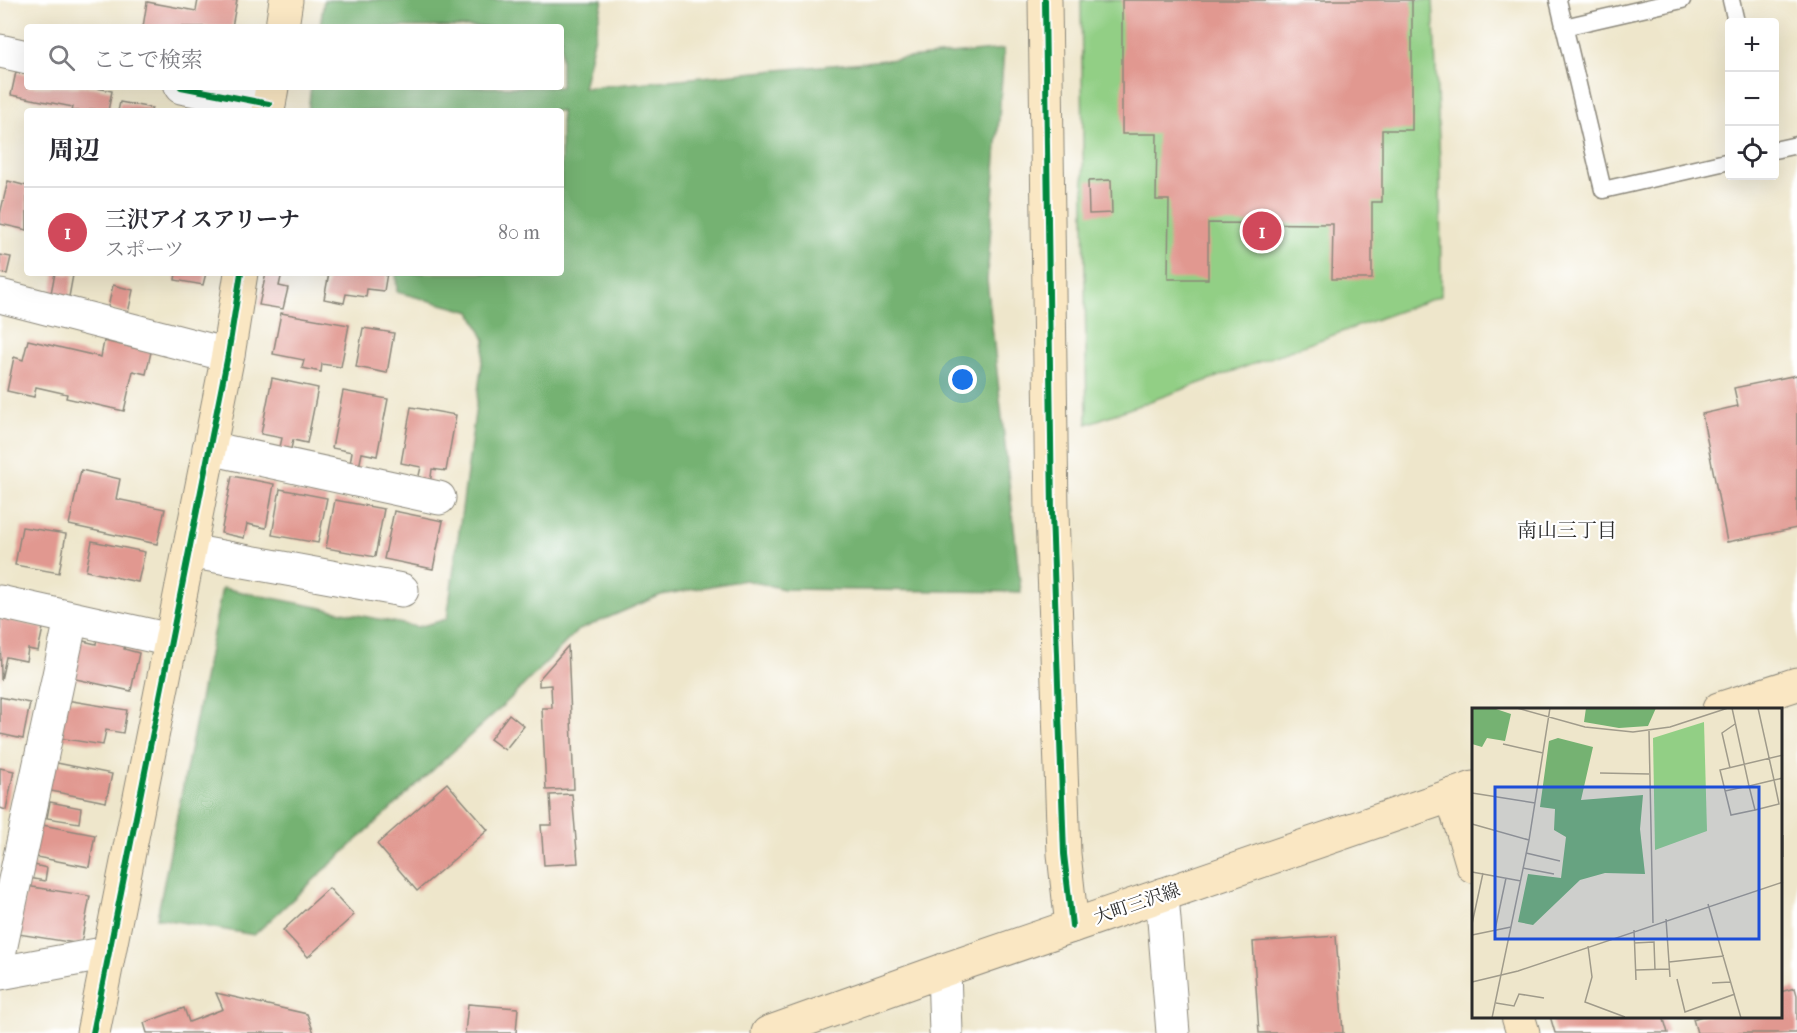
<!DOCTYPE html>
<html lang="ja">
<head>
<meta charset="utf-8">
<style>
	body { margin:0; font-family:"IM FELL French Canon","Noto Serif JP",serif; background:#f7f7f7; color:#2b2b33 }
	.controls { position:absolute; right:18px; top:18px; display:grid; overflow:hidden; border-radius:6px; box-shadow:0 6px 24px #0002 }
	.controls button { width:54px; height:54px; display:grid; place-items:center; padding:0; border:0; border-bottom:2px solid #e1e1e2; background:#fff; color:#2b2b33; font:30px sans-serif }
	.you { position:absolute; left:963px; top:380px; width:21px; height:21px; margin:-15px; border:4px solid #fff; border-radius:50%; background:#1a73e8; box-shadow:0 0 0 9px #1a73e833 }
	.badge { display:grid; place-items:center; width:39px; height:39px; border-radius:50%; background:#d1495b; color:#fff; font-size:20px; font-weight:700 }
	.pin { position:absolute; translate:-50% -50%; border:3px solid #fff; box-shadow:0 2px 6px #0006 }
	.list { margin:0; padding:0; list-style:none }
	h2 { display:flex; justify-content:space-between; align-items:center; height:78px; margin:0; padding:0 24px; font-size:26px }
	h2 small { font-size:20px; font-weight:400; color:#7c7c81 }
	.list li { display:grid; grid-template-columns:39px 1fr auto; gap:18px; align-items:center; box-sizing:border-box; height:90px; padding:0 24px; border-top:2px solid #e1e1e2 }
	.list b { display:block; font-size:22px; white-space:nowrap }
	.list p { margin:0; font-size:20px; white-space:nowrap; color:#7c7c81 }
	.list em { font-size:20px; font-style:normal; color:#7c7c81 }
	.icon { flex:none; width:33px; height:33px; fill:none; stroke:currentColor; stroke-width:2; stroke-linecap:round; stroke-linejoin:round }
	.map { position:relative; flex:none; width:1797px; height:1033px; overflow:hidden }
	.search { position:absolute; background:#fff; box-shadow:0 6px 24px #0002; left:24px; top:24px; width:540px; height:66px; display:flex; align-items:center; gap:15px; box-sizing:border-box; padding:0 21px; border-radius:6px; color:#7c7c81; font-size:22px }
	.panel { position:absolute; background:#fff; box-shadow:0 6px 24px #0002; left:24px; top:108px; width:540px; height:168px; border-radius:6px }
	.map>svg:first-child { display:block }
	.green { fill:#92cf85; stroke:#5e7d58; stroke-width:1.5 }
	.forest { fill:#75b272; stroke:#506e4e; stroke-width:1.5 }
	.building { fill:#e19890 }
	.lines { fill:none; stroke-linecap:round; stroke-linejoin:round }
	.lane-casing { stroke:#8c887b; stroke-width:19 }
	.street-casing { stroke:#8c887b; stroke-width:35 }
	.secondary-casing { stroke:#8c887b; stroke-width:35 }
	.lane { stroke:#fff; stroke-width:16 }
	.street { stroke:#fff; stroke-width:33 }
	.secondary { stroke:#fae7c3; stroke-width:33 }
	.cycleway-casing { stroke:#fff; stroke-width:10 }
	.cycleway { stroke:#00873e; stroke-width:6 }
	.labels { text-anchor:middle; dominant-baseline:central; stroke-width:4.5; stroke-linejoin:round; paint-order:stroke }
	.street-label { font-size:18px; fill:#2b2b2b; stroke:#fff }
	.neighbourhood-label { font-size:20px; fill:#2b2b2b; stroke:#fff }
	.inset-road { fill:none; stroke:#a09b8b; stroke-width:1.5 }
	.view { fill:#1d4ed8; fill-opacity:0.15; stroke:#1d4ed8; stroke-width:3 }
	.inset-edge { fill:none; stroke:#2b2b2b; stroke-width:3 }
</style>
</head>
<body>
<div class="map">
<svg width="1797" height="1033" viewBox="0 0 1797 1033">
	<rect width="100%" height="100%" fill="#fff"/>
	<filter id="ink" filterUnits="userSpaceOnUse"><feTurbulence type="fractalNoise" baseFrequency=".0167" numOctaves="2"/><feDisplacementMap in="SourceGraphic" scale="12" xChannelSelector="R" yChannelSelector="G"/><feConvolveMatrix kernelMatrix="1 2 1 2 8 2 1 2 1" color-interpolation-filters="sRGB"/></filter>
	<filter id="wash" filterUnits="userSpaceOnUse"><feTurbulence type="fractalNoise" baseFrequency=".008" numOctaves="4" result="noise"/><feDisplacementMap in="SourceGraphic" scale="24" xChannelSelector="R" yChannelSelector="G"/><feGaussianBlur stdDeviation="1.35" result="paint"/><feColorMatrix in="noise" values="0 0 0 0 0 0 0 0 0 0 0 0 0 0 0 0 0 1.4 0 .05"/><feComposite in="paint" operator="in"/></filter>
	<g filter="url(#wash)">
		<rect width="100%" height="100%" fill="#eee6cb"/>
		<path class="green" d="M1081 0H1433L1440 165 1441 296 1087 424Z"/>
		<path class="forest" d="M324 0H603L583 88 1004 49 987 280 1021 592 784 589 745 580 661 595 577 631 511 698 254 935 157 918 222 588 418 627 447 619 485 340 471 312 397 292 396 273H561V111H308L311 87H561V27H320Z"/>
		<g id="blocks">
			<g class="building">
				<path d="M198 0H237L232 27H143L147 2 196 11Z"/>
				<path d="M1122 0H1412V130H1382V202H1372V279H1332L1333 224 1208 223V279H1168L1169 200H1156L1157 134H1122Z"/>
				<path d="M16 72 27 75V87H92L112 91 108 111 90 109V111H72L73 107 11 95Z"/>
				<path d="M120 102 152 108 151 111H118Z"/>
				<path d="M1111 180 1112 213 1089 214 1088 181Z"/>
				<path d="M8 181 27 186V230L0 224V214Z"/>
				<path d="M0 255 11 257 7 274 0 273Z"/>
				<path d="M55 273 73 275 69 297 51 293Z"/>
				<path d="M176 273H206L203 285 175 280Z"/>
				<path d="M266 273H282L279 286 288 288 283 309 259 305Z"/>
				<path d="M329 273H387L384 291 367 289 366 297 346 294 344 303 324 299Z"/>
				<path d="M113 285 133 290 128 313 108 307Z"/>
				<path d="M281 313 349 325 341 367 322 364 321 372 302 368 304 360 273 354Z"/>
				<path d="M363 328 394 333 387 373 356 367Z"/>
				<path d="M28 340 101 357 104 341 151 352 146 374 133 371 124 411 66 398 67 394 36 387 34 397 7 391 14 357 23 360Z"/>
				<path d="M1797 375V528L1727 542 1702 414 1738 406 1734 388Z"/>
				<path d="M272 378 318 388 307 443 293 440 289 458 278 456 282 438 261 434Z"/>
				<path d="M343 391 388 399 377 456 362 453 358 472 349 470 352 452 332 448Z"/>
				<path d="M411 407 456 415 446 471 432 469 430 485 417 484 421 467 401 463Z"/>
				<path d="M81 470 120 479 116 499 165 509 157 544 69 525Z"/>
				<path d="M232 476 274 484 266 528 247 524 244 538 221 533Z"/>
				<path d="M280 489 327 498 318 543 272 535Z"/>
				<path d="M335 500 384 509 375 557 326 548Z"/>
				<path d="M394 511 443 521 433 569 384 559Z"/>
				<path d="M22 527 66 534 59 573 15 565Z"/>
				<path d="M92 541 145 552 138 582 86 571Z"/>
				<path d="M0 618 43 628 38 651 28 649 26 661 6 657 1 680Z"/>
				<path d="M98 632 126 638 124 649 139 653 131 691 71 678 79 640 96 644Z"/>
				<path d="M568 646 574 789 546 790 542 708H552L551 685 539 686V679Z"/>
				<path d="M0 697 30 703 23 739 0 734Z"/>
				<path d="M66 700 127 710 123 733 106 730 103 745 59 738Z"/>
				<path d="M509 714 524 726 505 750 490 739Z"/>
				<path d="M52 762 112 774 106 802 46 790Z"/>
				<path d="M0 768 14 771 6 810 0 808Z"/>
				<path d="M447 783 488 830 417 891 377 844Z"/>
				<path d="M572 794 578 863 544 865 541 825H552L550 795Z"/>
				<path d="M50 802 81 808 79 823 47 818Z"/>
				<path d="M37 824 95 835 89 867 31 856Z"/>
				<path d="M30 864 47 868 45 881 28 878Z"/>
				<path d="M26 886 90 896 81 944 18 934Z"/>
				<path d="M329 888 354 915 308 957 283 930Z"/>
				<path d="M1336 936 1343 1033H1259L1253 942Z"/>
				<path d="M1795 988 1797 995V1033H1697L1693 1019 1702 1016H1780V992Z"/>
				<path d="M216 993 307 1014 314 1033H147L144 1023 184 1008 189 1022 223 1009Z"/>
				<path d="M468 1004 518 1008 516 1033H465Z"/>
				<path d="M1550 1016H1663L1668 1033H1555Z"/>
			</g>
		</g>
	</g>
	<g filter="url(#ink)">
		<use href="#blocks" fill-opacity="0" stroke="#8c887b" stroke-width="1.5"/>
		<g class="lines">
			<defs>
				<g id="lane">
					<path d="M1558 0 1603 190 1730 161"/>
					<path d="M1731 0 1736 22"/>
					<path d="M1564 27 1682 0"/>
					<path d="M1774 150 1797 145"/>
				</g>
				<g id="street">
					<path d="M0 51 27 57"/>
					<path d="M181 87 269 104"/>
					<path d="M0 296 228 355"/>
					<path d="M209 448 439 498"/>
					<path d="M189 551 402 590"/>
					<path d="M0 602 171 640"/>
					<path d="M1162 895 1173 1033"/>
					<path d="M0 950 71 619"/>
					<path d="M944 970 946 1033"/>
					<path d="M0 973 108 953"/>
				</g>
				<g id="secondary">
					<path d="M1045 0 1052 512 1064 854 1072 926"/>
					<path d="M282 27 286 0"/>
					<path d="M268 111 272 87"/>
					<path d="M1719 709 1797 684"/>
					<path d="M1452 795 1473 866"/>
					<path d="M1518 1016 1523 1033"/>
					<path d="M93 1033 228 355 241 273"/>
					<path d="M768 1033 944 970 1473 788"/>
				</g>
			</defs>
			<use href="#lane" class="lane-casing"/>
			<use href="#street" class="street-casing"/>
			<use href="#secondary" class="secondary-casing"/>
			<use href="#lane" class="lane"/>
			<use href="#street" class="street"/>
			<use href="#secondary" class="secondary"/>
			<defs>
				<g id="cycleway">
					<path d="M1045 0 1052 512 1064 854 1072 926"/>
					<path d="M181 87 269 104"/>
					<path d="M93 1033 228 355 241 273"/>
				</g>
			</defs>
			<use href="#cycleway" class="cycleway-casing"/>
			<use href="#cycleway" class="cycleway"/>
		</g>
	</g>
	<g class="labels">
		<g class="street-label">
			<text transform="translate(1137 904) rotate(-19)">大町三沢線</text>
		</g>
		<g class="neighbourhood-label">
			<text x="1567" y="530">南山三丁目</text>
		</g>
	</g>
	<g transform="translate(1472 708)">
		<rect width="310" height="310" fill="#eee6cb"/>
		<path d="M232 14 235 123 183 142 181 30Z" fill="#92cf85"/>
		<path d="M0 0H21L39 6 33 33 15 30 10 39 0 36ZM114 0H184L176 18 147 20 112 14ZM86 30 121 39 109 92 171 87 168 121 173 166 133 165 108 172 61 217 46 214 56 166 89 170 94 129 82 122 83 101 68 99 77 33Z" fill="#75b272"/>
		<path class="inset-road" d="M45 0 113 19 161 24 198 19 256 0M286 0 302 72 307 96 283 102 277 78 302 72 311 70M177 23 181 215M31 36 71 45M258 60 250 25 263 16M128 65 177 66M253 83 277 78 260 0M0 85 63 95M283 102 259 107 248 62 311 47M0 116 57 132M311 127V149M54 145 88 153M51 160 82 166M0 164 49 173M236 196 269 310M194 211 198 269M0 216 11 165M23 222 34 170M162 222 164 272M0 227 39 219M162 235 182 234 183 262M116 238 120 269 113 294 153 309M197 254 252 248M164 262 197 261M205 271 213 304 263 286M0 274 46 263 311 174M240 275 259 274M24 295 42 298 47 286 72 290M20 310 57 132 78 0"/>
		<path class="view" d="M23 79H287V231H23Z"/>
		<rect width="310" height="310" class="inset-edge"/>
	</g>
</svg>
<div class="controls">
<button>+</button>
<button>−</button>
<button><svg class="icon" aria-label="locate" viewBox="0 0 24 24"><circle cx="12" cy="12" r="6"/><path d="M12 2v4M12 18v4M2 12h4M18 12h4"/></svg></button>
</div>
<div class="you"></div>
<div class="pin badge" style="left:1262px;top:231px">1</div>
<div class="search"><svg class="icon" aria-label="search" viewBox="0 0 24 24"><circle cx="10" cy="10" r="6"/><path d="M15 15l6 6"/></svg>ここで検索</div>
<section class="panel">
<h2>周辺<small></small></h2>
<ul class="list">
<li><span class="badge">1</span><div><b>三沢アイスアリーナ</b><p>スポーツ</p></div><em>80 m</em></li>
</ul>
</section>
</div>
</body>
</html>
